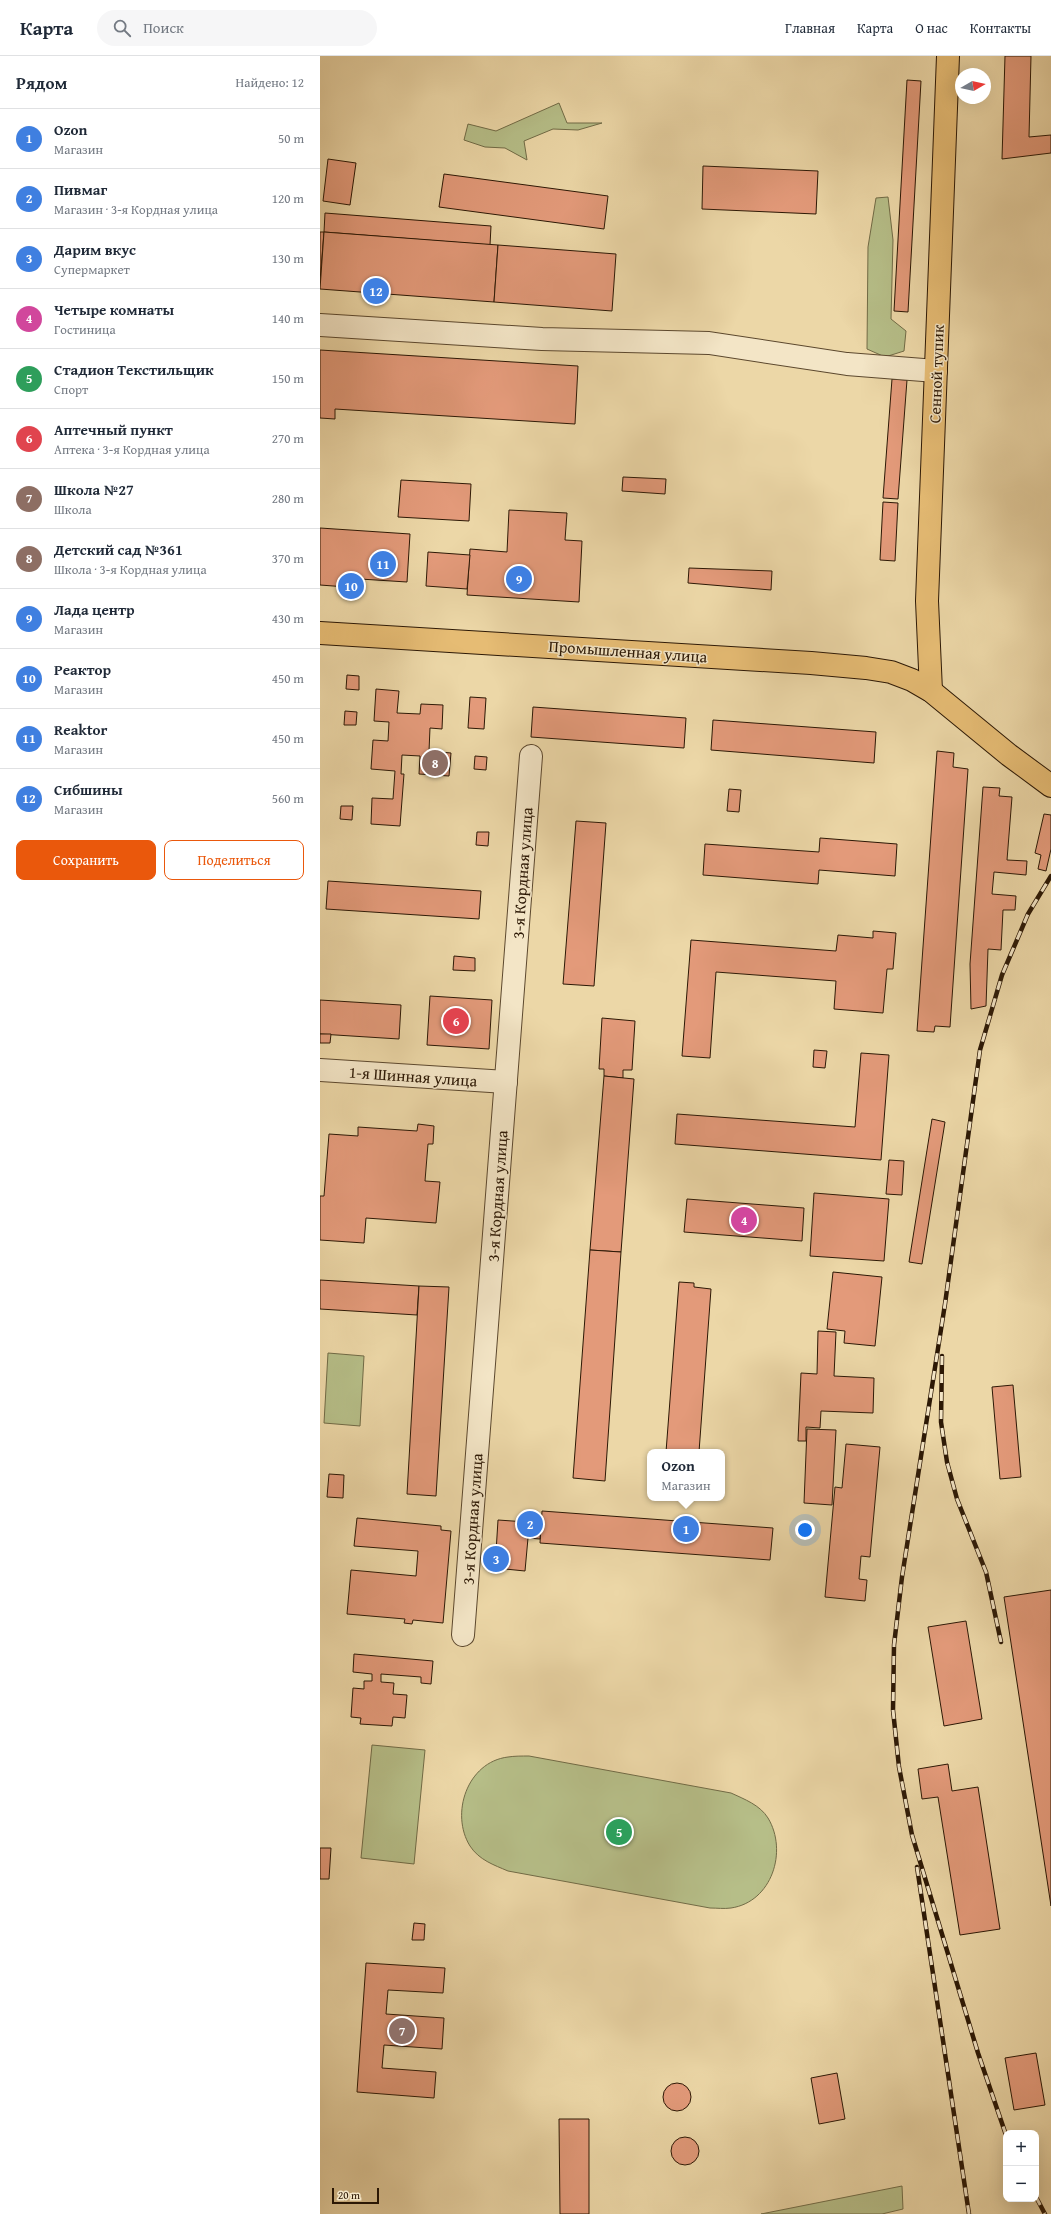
<!DOCTYPE html>
<html lang="ru">
<head>
<meta charset="utf-8">
<style>
	body { margin:0; font-family:"Gentium Book Plus",serif; background:#f6f6f7; color:#1f2937 }
	.controls { position:absolute; right:12px; bottom:12px; display:grid; overflow:hidden; border-radius:8px; box-shadow:0 4px 16px #0002 }
	.controls button { width:36px; height:36px; display:grid; place-items:center; padding:0; border:0; border-bottom:1px solid #e0e1e3; background:#fff; color:#1f2937; font:20px sans-serif }
	.compass { position:absolute; left:635px; top:12px; width:36px; height:36px; border-radius:50%; background:#fff; box-shadow:0 4px 16px #0002; rotate:81deg }
	.scale { position:absolute; left:12px; bottom:10px; width:47px; box-sizing:border-box; padding-left:4px; border:2px solid #2c1805; border-top:0; font-size:11px; line-height:14px; white-space:nowrap; color:#2c1805; -webkit-text-stroke:3px #f3e5c6; paint-order:stroke }
	.you { position:absolute; left:485px; top:1474px; width:14px; height:14px; margin:-10px; border:3px solid #fff; border-radius:50%; background:#1a73e8; box-shadow:0 0 0 6px #1a73e833 }
	.badge { display:grid; place-items:center; width:26px; height:26px; border-radius:50%; background:#ea580c; color:#fff; font-size:13px; font-weight:700 }
	.pin { position:absolute; translate:-50% -50%; border:2px solid #fff; box-shadow:0 1px 4px #0006 }
	.popup { position:absolute; left:327px; top:1393px; width:78px; height:52px; box-sizing:border-box; display:grid; place-content:center; border-radius:8px; background:#fff; filter:drop-shadow(0 1px 3px #0005); font-size:13px; white-space:nowrap; color:#747a83 }
	.popup b { font-size:15px; color:#1f2937 }
	.popup::after { content:''; position:absolute; left:50%; top:100%; margin-left:-8px; border:8px solid transparent; border-top-color:#fff }
	.list { margin:0; padding:0; list-style:none }
	h2 { display:flex; justify-content:space-between; align-items:center; height:52px; margin:0; padding:0 16px; font-size:17px }
	h2 small { font-size:13px; font-weight:400; color:#747a83 }
	.list li { display:grid; grid-template-columns:26px 1fr auto; gap:12px; align-items:center; box-sizing:border-box; height:60px; padding:0 16px; border-top:1px solid #e0e1e3 }
	.list b { display:block; font-size:15px; white-space:nowrap }
	.list p { margin:0; font-size:13px; white-space:nowrap; color:#747a83 }
	.list em { font-size:13px; font-style:normal; color:#747a83 }
	.actions { display:flex; gap:8px; padding:12px 16px }
	.actions a { flex:1; padding:9px 0; border:1px solid #ea580c; border-radius:8px; text-align:center; font-size:14px; color:#ea580c }
	.actions .main { background:#ea580c; color:#fff }
	.icon { flex:none; width:22px; height:22px; fill:none; stroke:currentColor; stroke-width:2; stroke-linecap:round; stroke-linejoin:round }
	.map { position:relative; flex:none; width:731px; height:2158px; overflow:hidden }
	header { display:flex; align-items:center; gap:24px; box-sizing:border-box; height:56px; padding:0 20px; background:#fff; border-bottom:1px solid #e0e1e3 }
	header strong { font-size:19px }
	nav { display:flex; gap:22px; margin-inline-start:auto; font-size:14px }
	.search { width:280px; height:36px; background:#f6f6f7; display:flex; align-items:center; gap:10px; box-sizing:border-box; padding:0 14px; border-radius:22px; color:#747a83; font-size:15px }
	main { display:flex }
	aside { flex:1; background:#fff }
	.map>svg:first-child { display:block }
	.green { fill:#b6be88; stroke:#716b46 }
	.building { fill:#e39a7a; stroke:#2c1805 }
	.lines { fill:none; stroke-linecap:round; stroke-linejoin:round }
	.minor-casing { stroke:#5c482e; stroke-width:24 }
	.major-casing { stroke:#2c1805; stroke-width:24 }
	.minor { stroke:#f3e5c6; stroke-width:22 }
	.major { stroke:#e6bc74; stroke-width:22 }
	.rail-casing { stroke:#2c1805; stroke-width:4.5 }
	.rail { stroke:#f3e5c6; stroke-width:3; stroke-dasharray:9; stroke-linecap:butt }
	.labels { text-anchor:middle; dominant-baseline:central; stroke-width:3; stroke-linejoin:round; paint-order:stroke }
	.street-label { font-size:16px; fill:#2c1805; stroke:#f3e5c6 }
</style>
</head>
<body>
<header>
<strong>Карта</strong>
<div class="search"><svg class="icon" aria-label="search" viewBox="0 0 24 24"><circle cx="10" cy="10" r="6"/><path d="M15 15l6 6"/></svg>Поиск</div>
<nav><a>Главная</a><a>Карта</a><a>О нас</a><a>Контакты</a></nav>
</header>
<main>
<aside>
<h2>Рядом<small>Найдено: 12</small></h2>
<ul class="list">
<li><span class="badge" style="background:#3f7fe0">1</span><div><b>Ozon</b><p>Магазин</p></div><em>50 m</em></li>
<li><span class="badge" style="background:#3f7fe0">2</span><div><b>Пивмаг</b><p>Магазин · 3-я Кордная улица</p></div><em>120 m</em></li>
<li><span class="badge" style="background:#3f7fe0">3</span><div><b>Дарим вкус</b><p>Супермаркет</p></div><em>130 m</em></li>
<li><span class="badge" style="background:#d1479c">4</span><div><b>Четыре комнаты</b><p>Гостиница</p></div><em>140 m</em></li>
<li><span class="badge" style="background:#2e9e5b">5</span><div><b>Стадион Текстильщик</b><p>Спорт</p></div><em>150 m</em></li>
<li><span class="badge" style="background:#e0444e">6</span><div><b>Аптечный пункт</b><p>Аптека · 3-я Кордная улица</p></div><em>270 m</em></li>
<li><span class="badge" style="background:#8d6e63">7</span><div><b>Школа №27</b><p>Школа</p></div><em>280 m</em></li>
<li><span class="badge" style="background:#8d6e63">8</span><div><b>Детский сад №361</b><p>Школа · 3-я Кордная улица</p></div><em>370 m</em></li>
<li><span class="badge" style="background:#3f7fe0">9</span><div><b>Лада центр</b><p>Магазин</p></div><em>430 m</em></li>
<li><span class="badge" style="background:#3f7fe0">10</span><div><b>Реактор</b><p>Магазин</p></div><em>450 m</em></li>
<li><span class="badge" style="background:#3f7fe0">11</span><div><b>Reaktor</b><p>Магазин</p></div><em>450 m</em></li>
<li><span class="badge" style="background:#3f7fe0">12</span><div><b>Сибшины</b><p>Магазин</p></div><em>560 m</em></li>
</ul>
<div class="actions"><a class="main">Сохранить</a><a>Поделиться</a></div>
</aside>
<div class="map">
<svg width="731" height="2158" viewBox="0 0 731 2158">
	<rect width="100%" height="100%" fill="#ecd7a7"/>
	<filter id="stains"><feTurbulence type="fractalNoise" baseFrequency=".005" numOctaves="4"/><feColorMatrix values="0 0 0 0 .2 0 0 0 0 .09 0 0 0 0 .02 0 0 0 .5 -.17"/></filter>
	<radialGradient id="worn" r=".72"><stop offset=".6" stop-color="#630" stop-opacity="0"/><stop offset="1" stop-color="#630" stop-opacity=".3"/></radialGradient>
	<g class="green">
		<path d="M239 47 247 67H282L258 74 233 73 204 85 207 104 185 92 165 91 144 84 148 68 176 75Z"/>
		<path d="M568 141 573 184 571 263 586 275 584 295 565 301 547 293 548 191 556 142Z"/>
		<path d="M8 1297 44 1300 40 1370 4 1367Z"/>
		<path d="M52 1689 105 1694 94 1808 41 1802Z"/>
		<path d="M209 1700 411 1737C424 1743 440 1749 448 1762 468 1795 452 1846 411 1852 404 1853 397 1852 390 1852L188 1815C174 1809 159 1804 150 1790 130 1758 147 1706 188 1701 194 1700 202 1700 209 1700Z"/>
		<path d="M582 2130 583 2153 562 2158H441Z"/>
	</g>
	<g class="building">
		<path d="M685 0H711L709 81 731 79V97L682 103Z"/>
		<path d="M587 24 601 25 588 256 574 255Z"/>
		<path d="M8 103 36 107 30 149 3 145Z"/>
		<path d="M383 110 498 115 496 158 382 153Z"/>
		<path d="M124 118 288 140 284 173 119 151Z"/>
		<path d="M5 157 171 170 170 189 4 176Z"/>
		<path d="M0 176H4L0 225Z"/>
		<path d="M4 176 178 189 174 246 0 233Z"/>
		<path d="M178 189 296 198 292 255 174 246Z"/>
		<path d="M0 294 258 310 255 368 15 353V363L0 362Z"/>
		<path d="M572 323 587 324 578 443 563 442Z"/>
		<path d="M303 421 346 423 345 438 302 435Z"/>
		<path d="M81 424 151 428 149 465 78 461Z"/>
		<path d="M563 446 578 447 575 505 560 504Z"/>
		<path d="M189 454 247 457 245 484 262 485 259 546 147 539 150 493 187 496Z"/>
		<path d="M0 472 90 478 87 526 40 523V532L0 529Z"/>
		<path d="M108 496 150 499 147 533 106 530Z"/>
		<path d="M369 512 452 515 451 534 368 527Z"/>
		<path d="M27 619 39 620V634L26 633Z"/>
		<path d="M56 633 79 635 77 657 100 658 101 648 123 649 122 673 110 672 109 695 131 697 129 720 99 718 100 700 82 699 81 718H84L80 770 51 768 52 742 73 743 75 715 51 713 53 684 68 685 69 666 54 665Z"/>
		<path d="M150 641 166 642 164 673 148 672Z"/>
		<path d="M213 651 366 662 364 692 211 681Z"/>
		<path d="M25 655 37 656 36 669H24Z"/>
		<path d="M393 664 556 676 554 707 391 694Z"/>
		<path d="M617 695 634 697 633 711 648 713 630 971 615 970 614 976 597 975Z"/>
		<path d="M155 700 167 701 166 714 154 713Z"/>
		<path d="M663 731 680 732 679 740 692 741 687 804 707 805 706 819 674 816 672 838 696 840 695 854H683L681 894 668 893 666 950 651 953 650 908Z"/>
		<path d="M409 733 421 734 419 756 407 755Z"/>
		<path d="M21 750H33L32 764 20 763Z"/>
		<path d="M724 758 731 759V793L726 815 718 813 721 799 715 797Z"/>
		<path d="M256 765 286 767 274 930 243 928Z"/>
		<path d="M157 776H169L168 790 156 789Z"/>
		<path d="M500 782 577 788 575 820 499 814 498 828 383 819 385 788 499 796Z"/>
		<path d="M8 825 161 835 159 863 6 853Z"/>
		<path d="M553 875 576 877 573 913H567L563 957 514 953 516 925 396 916 390 1002 362 1000 371 884 516 895 518 879 553 882Z"/>
		<path d="M134 900 155 902V915L133 914Z"/>
		<path d="M110 940 172 944 169 993 107 989Z"/>
		<path d="M0 944 81 949 79 983 0 978Z"/>
		<path d="M282 962 315 965 312 1014H303V1022L284 1020V1013H279Z"/>
		<path d="M0 978H11L10 987H0Z"/>
		<path d="M494 994 507 995 505 1012 493 1011Z"/>
		<path d="M541 997 569 999 561 1104 355 1088 357 1058 535 1071Z"/>
		<path d="M284 1020 314 1023 301 1196 270 1194Z"/>
		<path d="M612 1063 625 1066 602 1208 589 1206Z"/>
		<path d="M98 1068 114 1070 113 1088H108L105 1125 120 1126 116 1167 46 1162 44 1187 0 1184V1140H4L9 1078 38 1080V1071L97 1075Z"/>
		<path d="M569 1104 584 1105 582 1139 566 1138Z"/>
		<path d="M494 1137 569 1143 564 1205 490 1200Z"/>
		<path d="M367 1143 484 1152 482 1185 364 1176Z"/>
		<path d="M270 1194 301 1196 285 1425 253 1422Z"/>
		<path d="M513 1216 562 1221 555 1290 524 1287 525 1275 507 1273Z"/>
		<path d="M0 1224 99 1230 97 1259 0 1253Z"/>
		<path d="M359 1226 374 1227V1231L391 1233 379 1396H346Z"/>
		<path d="M99 1230 129 1231 116 1440 87 1438Z"/>
		<path d="M498 1275 516 1276 514 1320 554 1322 553 1357 501 1355 500 1372 486 1371V1385H478L481 1317 497 1318Z"/>
		<path d="M693 1329 701 1421 680 1423 672 1331Z"/>
		<path d="M487 1373 516 1374 512 1449 484 1447Z"/>
		<path d="M526 1388 560 1391 550 1501 541 1500 539 1523 547 1524 545 1545 505 1541 515 1431 522 1432Z"/>
		<path d="M9 1418 24 1419 23 1442 7 1441Z"/>
		<path d="M222 1455 453 1472 450 1504 220 1487Z"/>
		<path d="M37 1462 121 1470V1474L131 1475 123 1567 93 1564 92 1568 84 1567 85 1563 27 1558 31 1514 96 1520 98 1495 34 1490Z"/>
		<path d="M178 1464 221 1467 220 1483 208 1482 205 1515 175 1512Z"/>
		<path d="M731 1534V1850L684 1541Z"/>
		<path d="M646 1565 662 1663 624 1670 608 1571Z"/>
		<path d="M34 1598 113 1605 111 1628 101 1627V1621L61 1618V1626L74 1627 73 1638 87 1639 85 1662 73 1661 72 1670 40 1668 41 1662 31 1661 33 1632 44 1633V1625H52V1618L33 1616Z"/>
		<path d="M628 1708 632 1735 658 1731 680 1873 640 1879 618 1741 602 1743 598 1713Z"/>
		<path d="M0 1792H11L9 1823H0Z"/>
		<path d="M94 1867 105 1868 104 1884H92Z"/>
		<path d="M46 1907 125 1912 123 1937 68 1934 66 1958 124 1962 122 1993 64 1989 62 2012 116 2016 114 2042 37 2036Z"/>
		<path d="M716 1997 725 2049 694 2054 685 2002Z"/>
		<path d="M517 2017 525 2063 499 2068 491 2022Z"/>
		<circle cx="357" cy="2041" r="14"/>
		<path d="M239 2063H269V2158H240Z"/>
		<circle cx="365" cy="2095" r="14"/>
	</g>
	<g class="lines">
		<defs>
			<g id="minor">
				<path d="M0 269 222 283 389 287 527 308 616 315"/>
				<path d="M0 1014 186 1026"/>
				<path d="M143 1579 211 700"/>
			</g>
			<g id="major">
				<path d="M0 577 491 607 546 612 571 616 592 624 611 635 689 699 731 730"/>
				<path d="M611 635 607 545 628 0"/>
			</g>
		</defs>
		<use href="#minor" class="minor-casing"/>
		<use href="#major" class="major-casing"/>
		<use href="#minor" class="minor"/>
		<use href="#major" class="major"/>
		<defs>
			<g id="rail">
				<path d="M622 1300 621 1366 627 1406 637 1443 666 1516 681 1586"/>
				<path d="M597 1811 649 2158"/>
				<path d="M686 2079 658 1997 592 1779 579 1711 573 1654 574 1589 582 1521 625 1248 660 994 682 919 708 858 731 820"/>
				<path d="M716 2141 725 2158"/>
			</g>
		</defs>
		<use href="#rail" class="rail-casing"/>
		<use href="#rail" class="rail"/>
	</g>
	<g class="labels">
		<g class="street-label">
			<text transform="translate(616 318) rotate(-88)">Сенной тупик</text>
			<text transform="translate(308 595) rotate(4)">Промышленная улица</text>
			<text transform="translate(202 817) rotate(-86)">3-я Кордная улица</text>
			<text transform="translate(93 1020) rotate(4)">1-я Шинная улица</text>
			<text transform="translate(177 1140) rotate(-86)">3-я Кордная улица</text>
			<text transform="translate(152 1463) rotate(-86)">3-я Кордная улица</text>
		</g>
	</g>
	<rect width="100%" height="100%" filter="url(#stains)"/>
	<rect width="100%" height="100%" fill="url(#worn)"/>
</svg>
<div class="controls">
<button>+</button>
<button>−</button>
</div>
<svg class="compass" viewBox="-18 -18 36 36"><path d="M0-13l5 13h-10z" fill="#e53935"/><path d="M0 13l5-13h-10z" fill="#747a83"/></svg>
<div class="scale">20 m</div>
<div class="you"></div>
<div class="pin badge" style="left:366px;top:1473px;background:#3f7fe0">1</div>
<div class="popup"><b>Ozon</b>Магазин</div>
<div class="pin badge" style="left:210px;top:1468px;background:#3f7fe0">2</div>
<div class="pin badge" style="left:176px;top:1503px;background:#3f7fe0">3</div>
<div class="pin badge" style="left:424px;top:1164px;background:#d1479c">4</div>
<div class="pin badge" style="left:299px;top:1776px;background:#2e9e5b">5</div>
<div class="pin badge" style="left:136px;top:965px;background:#e0444e">6</div>
<div class="pin badge" style="left:82px;top:1975px;background:#8d6e63">7</div>
<div class="pin badge" style="left:115px;top:707px;background:#8d6e63">8</div>
<div class="pin badge" style="left:199px;top:523px;background:#3f7fe0">9</div>
<div class="pin badge" style="left:31px;top:530px;background:#3f7fe0">10</div>
<div class="pin badge" style="left:63px;top:508px;background:#3f7fe0">11</div>
<div class="pin badge" style="left:56px;top:235px;background:#3f7fe0">12</div>
</div>
</main>
</body>
</html>
